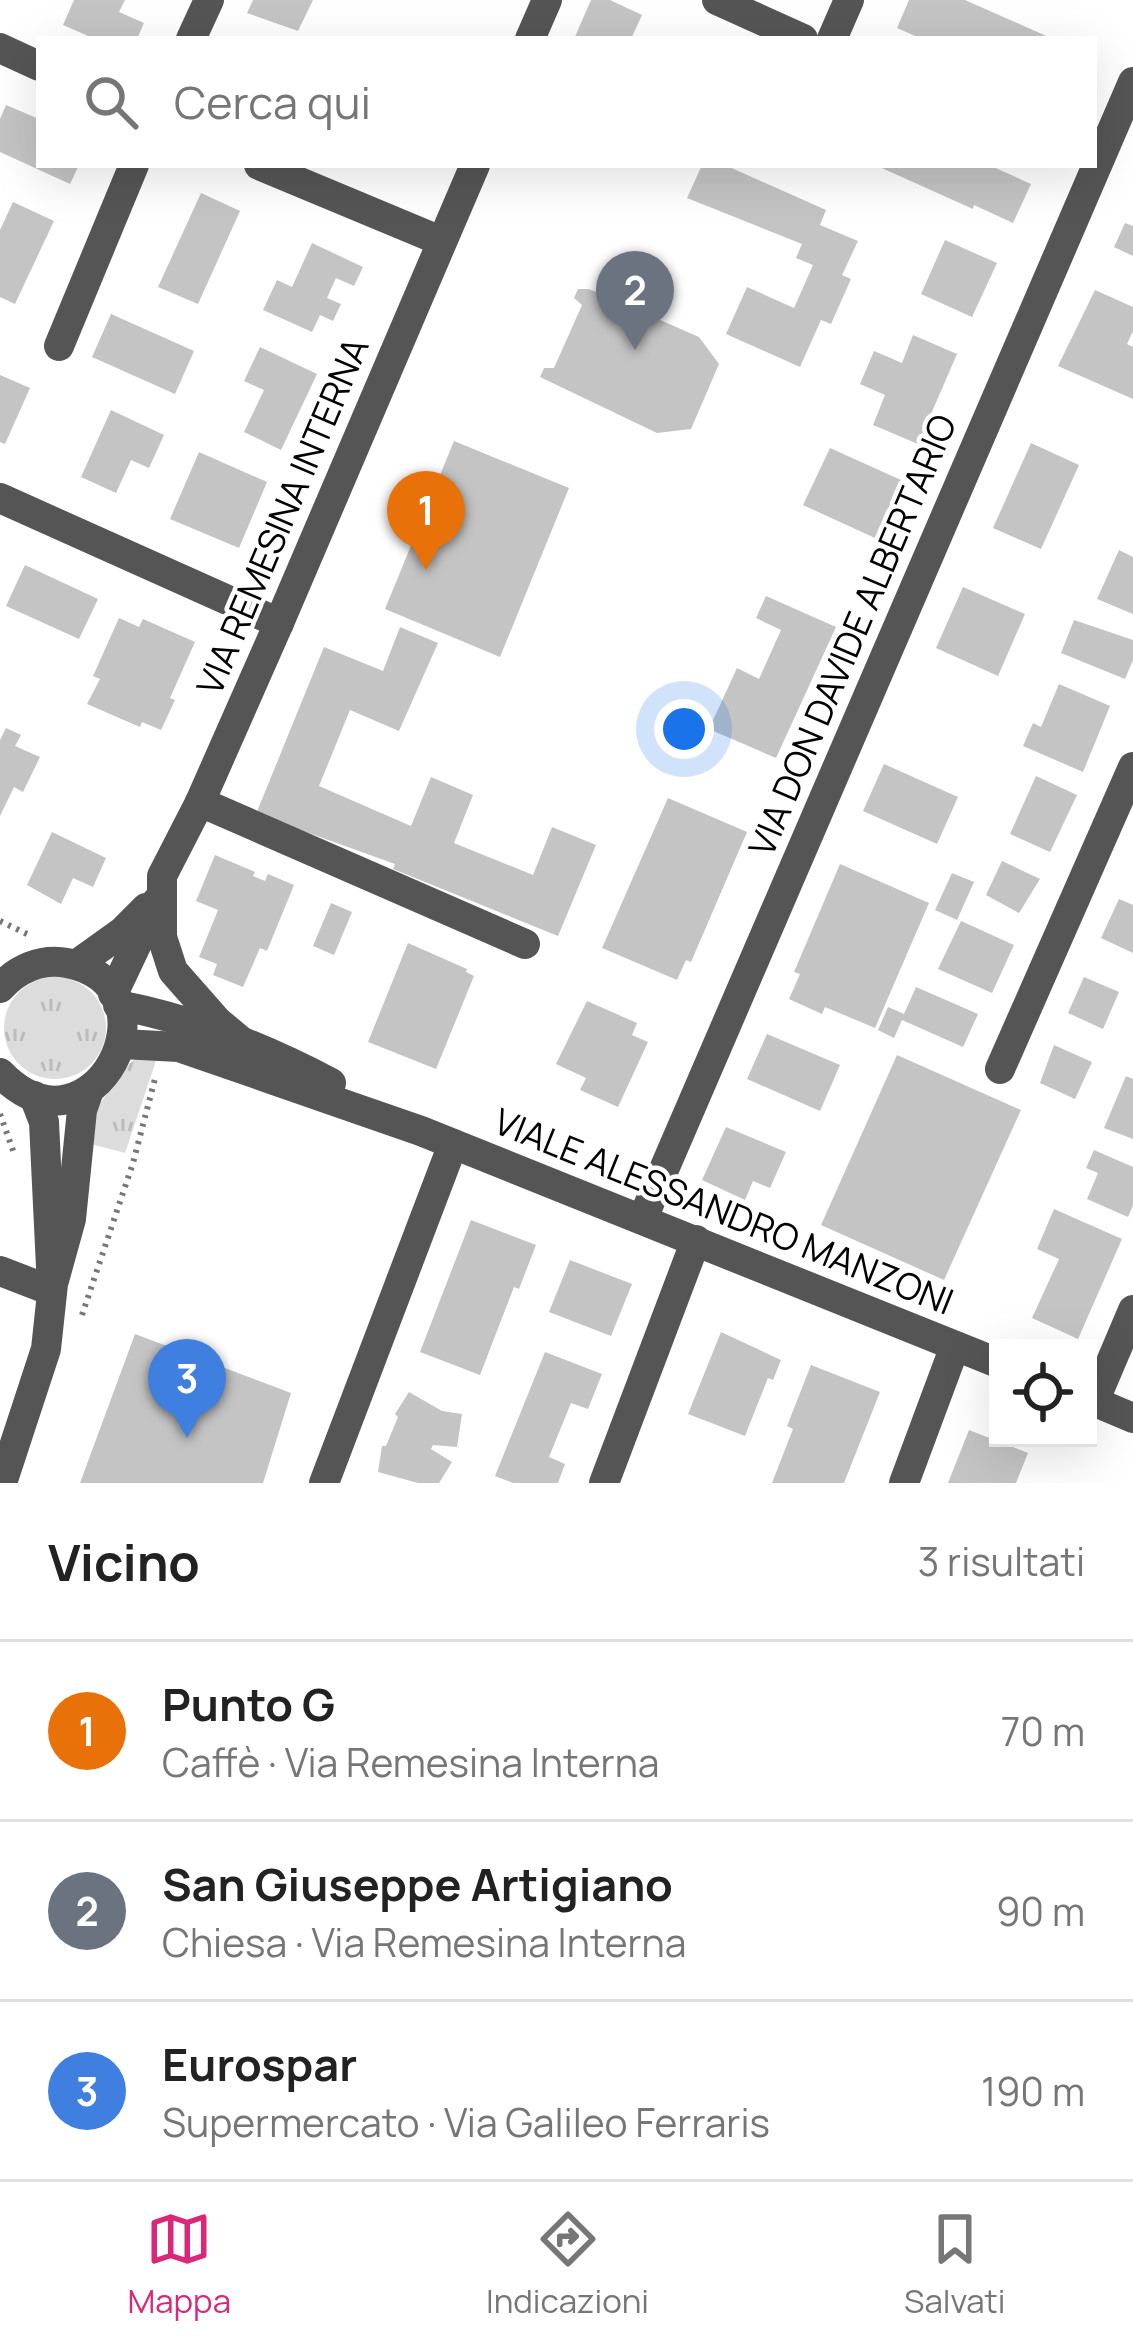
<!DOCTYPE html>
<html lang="it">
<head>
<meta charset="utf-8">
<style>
	body { margin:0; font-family:Manrope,sans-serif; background:#f2f2f2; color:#222 }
	.controls { position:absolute; right:36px; bottom:36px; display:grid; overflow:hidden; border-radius:0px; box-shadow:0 12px 48px #0002 }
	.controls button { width:108px; height:108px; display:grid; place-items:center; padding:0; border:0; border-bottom:3px solid #e0e0e0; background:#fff; color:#222; font:60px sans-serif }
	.you { position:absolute; left:684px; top:729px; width:42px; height:42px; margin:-30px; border:9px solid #fff; border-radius:50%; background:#1a73e8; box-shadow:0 0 0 18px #1a73e833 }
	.badge { display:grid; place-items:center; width:78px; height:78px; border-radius:50%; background:#db2777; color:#fff; font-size:39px; font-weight:700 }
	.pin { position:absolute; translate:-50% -99px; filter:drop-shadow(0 3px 6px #0008) }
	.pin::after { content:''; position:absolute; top:63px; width:42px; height:36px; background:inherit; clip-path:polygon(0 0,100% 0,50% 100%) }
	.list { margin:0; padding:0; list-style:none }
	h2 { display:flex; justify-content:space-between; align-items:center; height:156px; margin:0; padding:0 48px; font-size:51px }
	h2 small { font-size:39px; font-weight:400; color:#767676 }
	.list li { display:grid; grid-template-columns:78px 1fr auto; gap:36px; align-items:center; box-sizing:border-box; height:180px; padding:0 48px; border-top:3px solid #e0e0e0 }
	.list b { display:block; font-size:45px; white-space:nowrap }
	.list p { margin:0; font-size:39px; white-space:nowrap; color:#767676 }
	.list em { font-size:39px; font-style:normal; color:#767676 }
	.icon { flex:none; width:66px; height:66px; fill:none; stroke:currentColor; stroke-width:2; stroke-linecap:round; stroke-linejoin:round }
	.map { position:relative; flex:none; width:1133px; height:1483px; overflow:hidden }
	.search { position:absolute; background:#fff; box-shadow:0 12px 48px #0002; left:36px; right:36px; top:36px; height:132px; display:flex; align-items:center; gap:30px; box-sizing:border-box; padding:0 42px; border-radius:0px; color:#767676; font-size:45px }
	.sheet { height:696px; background:#fff }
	nav { display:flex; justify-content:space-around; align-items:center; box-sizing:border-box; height:168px; border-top:3px solid #e0e0e0; background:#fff; font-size:33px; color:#767676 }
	nav a { display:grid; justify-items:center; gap:6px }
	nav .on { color:#db2777 }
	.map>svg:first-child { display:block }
	.grass { fill:url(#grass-tufts) }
	.building { fill:#c4c4c4 }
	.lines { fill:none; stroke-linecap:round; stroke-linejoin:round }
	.path { stroke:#777; stroke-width:6; stroke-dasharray:3 6; stroke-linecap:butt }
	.minor { stroke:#555; stroke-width:30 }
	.labels { text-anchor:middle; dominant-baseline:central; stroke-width:9; stroke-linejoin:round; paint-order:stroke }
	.street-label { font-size:36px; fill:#000; stroke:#fff }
</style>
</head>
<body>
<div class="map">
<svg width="1133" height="1483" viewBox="0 0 1133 1483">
	<defs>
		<pattern id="grass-tufts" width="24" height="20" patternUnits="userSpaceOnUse" patternTransform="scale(3)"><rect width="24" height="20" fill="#dcdcdc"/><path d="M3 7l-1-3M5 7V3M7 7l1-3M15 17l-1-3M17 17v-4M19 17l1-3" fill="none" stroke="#bbb"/></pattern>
	</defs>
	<rect width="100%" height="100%" fill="#fff"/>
	<g class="grass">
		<circle cx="55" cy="1028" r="51"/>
		<path d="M140 1055H158L125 1153 91 1144 93 1113 128 1065Z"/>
	</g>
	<g class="building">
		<path d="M74 0H125L119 12 144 23 137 39H95L63 25Z"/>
		<path d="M253 0H313L298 31 247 13Z"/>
		<path d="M591 0H610L642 15 631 39H574Z"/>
		<path d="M909 0H965L1053 39H922L897 28Z"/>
		<path d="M6 105 39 119V165H79L70 184 0 152V119Z"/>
		<path d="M702 165H725L826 210 820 225 858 241 842 275 851 279 831 324 821 320 800 367 726 334 747 287 794 308 813 265 796 258 802 244 687 198Z"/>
		<path d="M875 165H989L1031 184 1013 223 974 205 973 209Z"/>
		<path d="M201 193 240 211 198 304 158 287Z"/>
		<path d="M13 202 54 221 15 304 0 297V230Z"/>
		<path d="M1125 223 1133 226V256L1114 247Z"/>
		<path d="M945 240 997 263 972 317 921 294Z"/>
		<path d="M312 243 363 267 354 286 336 278 327 298 341 304 333 321 320 315 312 332 263 310 277 280 292 287Z"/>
		<path d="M578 289H589L699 337 719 364 691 429 657 433 540 377 544 368H554L582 305 574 298Z"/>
		<path d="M1095 290 1133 307V331L1127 344 1133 347V399L1058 366Z"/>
		<path d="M111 314 194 351 175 394 92 357Z"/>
		<path d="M913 335 957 354 918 444 873 425 885 395 860 384 874 351 902 363Z"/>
		<path d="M260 347 317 374 281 450 244 432 264 390 244 381Z"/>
		<path d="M0 375 30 388 5 444 0 442Z"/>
		<path d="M111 410 164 435 149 468 131 460 116 493 81 477Z"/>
		<path d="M454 441 569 488 500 657 385 609Z"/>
		<path d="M1031 443 1079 465 1041 549 993 528Z"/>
		<path d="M830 448 901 480 875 538 803 505Z"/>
		<path d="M199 452 267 482 239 548 170 519Z"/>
		<path d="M1119 550 1133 557V614L1097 599Z"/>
		<path d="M25 565 98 599 79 639 6 606Z"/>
		<path d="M963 587 1025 614 998 676 936 648Z"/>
		<path d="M766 596 836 627 776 758 709 729 737 668 759 679 781 630 756 618Z"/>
		<path d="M119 618 139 627 143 619 195 642 170 698 175 700 161 730 142 722 140 727 87 704 100 679 93 676Z"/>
		<path d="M1074 620 1133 640V660L1125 679 1061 653Z"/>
		<path d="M400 627 438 643 399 731 350 710 319 786 411 826 431 777 473 795 454 843 533 875 552 827 596 845 558 936 393 869 395 864 256 814 324 647 383 671Z"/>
		<path d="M1059 684 1110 706 1083 772 1023 746 1033 723 1041 727Z"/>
		<path d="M6 728 21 735 15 746 40 757 23 792 14 787 0 816V740Z"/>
		<path d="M884 764 958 797 937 844 863 811Z"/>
		<path d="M1036 776 1077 795 1050 852 1010 834Z"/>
		<path d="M668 798 747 832 691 962 686 960 677 980 602 948Z"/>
		<path d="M52 832 106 858 93 887 73 878 61 904 27 885Z"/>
		<path d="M215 855 255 872 253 876 265 881 268 874 294 885 267 951 260 948 243 987 213 975 217 964 199 957 218 910 196 901Z"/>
		<path d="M1002 861 1040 879 1019 913 986 895Z"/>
		<path d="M840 864 929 903 875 1028 825 1007 822 1014 789 999 800 974 794 972Z"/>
		<path d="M952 873 974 882 957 920 935 910Z"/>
		<path d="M1119 899 1133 905V953L1101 938Z"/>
		<path d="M331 903 352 912 334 955 313 946Z"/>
		<path d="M961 921 1014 945 992 993 938 969Z"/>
		<path d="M408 943 467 969 466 972 474 976 436 1069 368 1042Z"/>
		<path d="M1084 977 1119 992 1103 1029 1068 1013Z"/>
		<path d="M916 987 978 1014 963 1047 902 1020 894 1038 878 1030 888 1007 904 1014Z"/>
		<path d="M587 1001 637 1023 632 1035 648 1042 618 1107 580 1090 586 1078 556 1064Z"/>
		<path d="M767 1034 840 1065 820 1111 747 1079Z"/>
		<path d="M1054 1045 1092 1062 1075 1099 1040 1083Z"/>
		<path d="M897 1055 1021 1110 944 1280 821 1225Z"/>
		<path d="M1126 1076 1133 1079V1139L1104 1128Z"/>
		<path d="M726 1127 786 1152 770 1188 753 1181 745 1200 702 1180Z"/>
		<path d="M1094 1150 1133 1167V1205L1128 1217 1087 1199 1098 1173 1086 1168Z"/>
		<path d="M1054 1209 1122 1239 1078 1339 1032 1318 1059 1259 1037 1249Z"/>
		<path d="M471 1220 536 1245 519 1289 514 1287 480 1375 420 1352Z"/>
		<path d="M570 1260 632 1284 611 1336 549 1312Z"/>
		<path d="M721 1332 781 1360 773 1380 768 1378 745 1436 688 1414Z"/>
		<path d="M135 1334 291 1393 263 1483H80Z"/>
		<path d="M545 1352 602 1374 588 1409 571 1403 549 1457 565 1464 558 1483H513L495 1476Z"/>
		<path d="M811 1365 880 1392 844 1483H772L793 1429 787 1426Z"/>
		<path d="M409 1392 442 1411 462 1414 457 1447 433 1445 431 1449 452 1462 439 1483H418L378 1472 382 1446H386L398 1417 395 1414Z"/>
		<path d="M969 1430 1028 1453 1016 1483H948Z"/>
	</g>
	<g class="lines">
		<g class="path">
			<path d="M0 921 29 935"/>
			<path d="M0 1114 15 1156"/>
			<path d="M82 1315 133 1163 156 1075"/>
		</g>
		<g class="minor">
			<path d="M717 0 803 39"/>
			<path d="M191 39 209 0"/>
			<path d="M530 39 547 0"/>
			<path d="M832 39 849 0"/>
			<path d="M0 48 39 66"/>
			<path d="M259 165 441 241"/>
			<path d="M59 346 134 165"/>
			<path d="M0 498 279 623"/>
			<path d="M200 802 525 944"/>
			<path d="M76 965 122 932 146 908"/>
			<path d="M0 988C17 969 41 958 67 963 185 986 92 1169 0 1073"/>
			<path d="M113 994 157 901"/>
			<path d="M118 1005C191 1019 265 1048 331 1083"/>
			<path d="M122 1044 179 1047 421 1131 998 1363"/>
			<path d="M247 1046 217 1021 173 971 162 937V876L200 802 279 623 475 165"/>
			<path d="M1000 1069 1133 767"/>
			<path d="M34 1096 44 1122 51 1267"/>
			<path d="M643 1218 1133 82"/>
			<path d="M0 1271 52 1291"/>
			<path d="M1088 1399 1133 1418"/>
			<path d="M1094 1402 1133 1310"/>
			<path d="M2 1483 46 1349 53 1284 71 1219 82 1110 89 1090"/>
			<path d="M324 1483 453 1144"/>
			<path d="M604 1483 696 1240"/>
			<path d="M904 1483 955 1346"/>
		</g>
	</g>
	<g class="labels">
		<g class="street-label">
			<text transform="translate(282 516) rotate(-67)">VIA REMESINA INTERNA</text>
			<text transform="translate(852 635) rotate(-67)">VIA DON DAVIDE ALBERTARIO</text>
			<text transform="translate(724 1211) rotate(22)">VIALE ALESSANDRO MANZONI</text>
		</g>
	</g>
</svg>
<div class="controls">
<button><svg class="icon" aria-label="locate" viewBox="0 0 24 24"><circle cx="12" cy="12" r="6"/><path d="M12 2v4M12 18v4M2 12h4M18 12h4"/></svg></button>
</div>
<div class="you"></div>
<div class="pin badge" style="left:426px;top:570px;background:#e8710a">1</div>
<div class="pin badge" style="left:635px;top:350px;background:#6b7280">2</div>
<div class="pin badge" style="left:187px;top:1438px;background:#3f7fe0">3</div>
<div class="search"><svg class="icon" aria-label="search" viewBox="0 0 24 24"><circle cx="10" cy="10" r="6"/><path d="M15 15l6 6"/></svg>Cerca qui</div>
</div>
<section class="sheet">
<h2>Vicino<small>3 risultati</small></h2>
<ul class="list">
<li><span class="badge" style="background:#e8710a">1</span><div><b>Punto G</b><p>Caffè · Via Remesina Interna</p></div><em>70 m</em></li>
<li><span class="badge" style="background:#6b7280">2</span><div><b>San Giuseppe Artigiano</b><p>Chiesa · Via Remesina Interna</p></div><em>90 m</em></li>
<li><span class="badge" style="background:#3f7fe0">3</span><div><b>Eurospar</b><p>Supermercato · Via Galileo Ferraris</p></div><em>190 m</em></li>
</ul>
</section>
<nav>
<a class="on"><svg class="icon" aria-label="map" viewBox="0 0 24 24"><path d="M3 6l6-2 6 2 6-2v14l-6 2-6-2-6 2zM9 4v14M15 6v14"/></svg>Mappa</a>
<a><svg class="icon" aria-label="directions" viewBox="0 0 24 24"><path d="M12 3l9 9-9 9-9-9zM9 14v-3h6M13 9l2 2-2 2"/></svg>Indicazioni</a>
<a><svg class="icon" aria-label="saved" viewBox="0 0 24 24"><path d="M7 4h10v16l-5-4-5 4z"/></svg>Salvati</a>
</nav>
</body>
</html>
